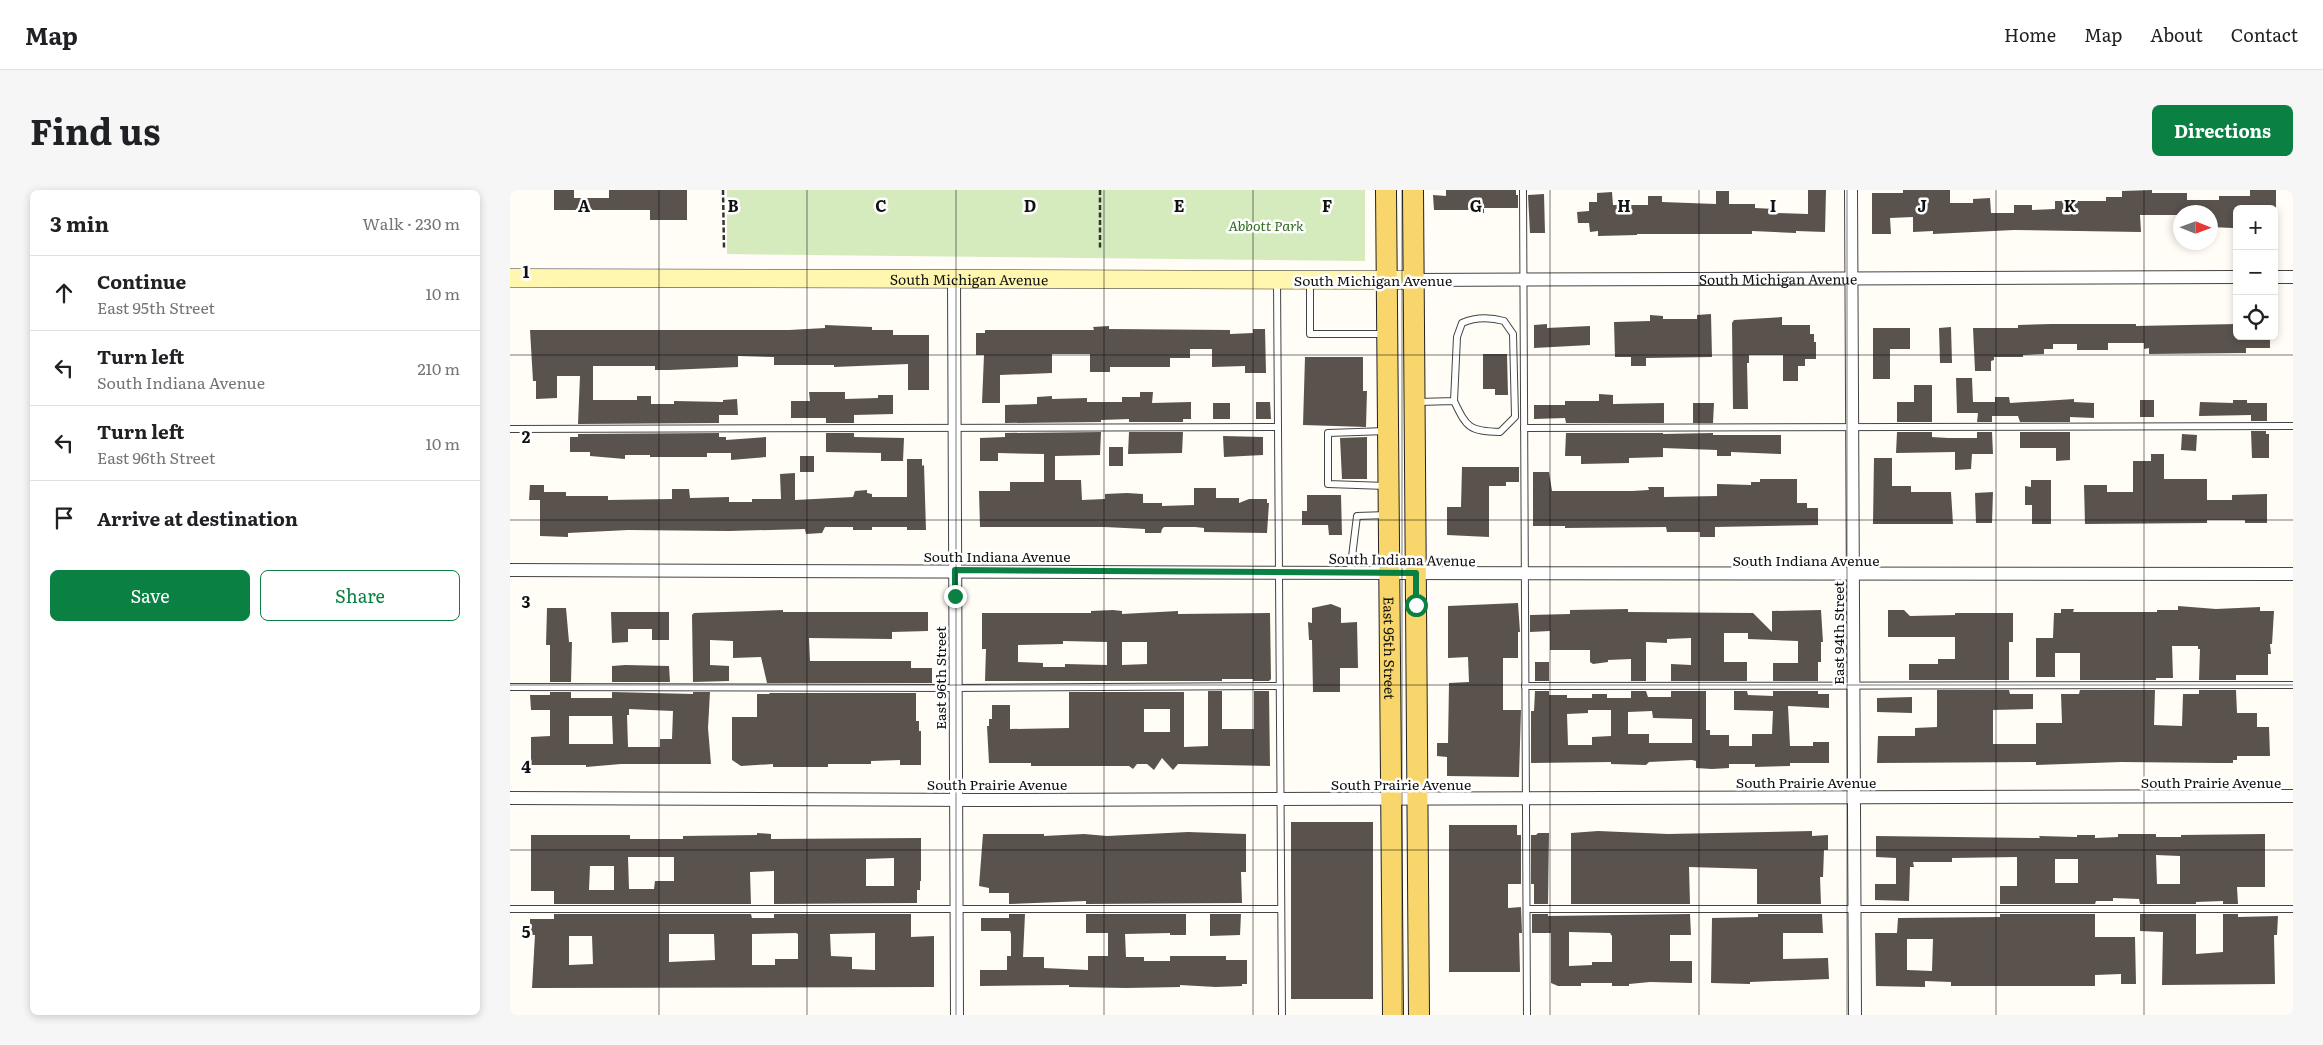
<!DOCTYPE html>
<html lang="en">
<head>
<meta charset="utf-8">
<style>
	body { margin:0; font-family:Literata,serif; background:#f6f6f6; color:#202124 }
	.controls { position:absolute; right:15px; top:15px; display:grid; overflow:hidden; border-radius:8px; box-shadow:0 2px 8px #0003 }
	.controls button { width:45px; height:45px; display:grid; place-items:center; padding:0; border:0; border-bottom:1px solid #e0e0e0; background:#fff; color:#202124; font:25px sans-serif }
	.compass { position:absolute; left:1663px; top:15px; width:45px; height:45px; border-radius:50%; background:#fff; box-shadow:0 2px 8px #0003; rotate:91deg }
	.stop { position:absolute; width:15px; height:15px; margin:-11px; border:4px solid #0b8043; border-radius:50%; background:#fff }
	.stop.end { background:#0b8043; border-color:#fff; box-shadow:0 1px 5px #0008 }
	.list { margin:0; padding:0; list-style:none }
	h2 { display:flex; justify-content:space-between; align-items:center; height:65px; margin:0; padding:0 20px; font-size:21px }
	h2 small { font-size:16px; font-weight:400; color:#757577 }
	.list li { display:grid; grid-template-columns:32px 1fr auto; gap:15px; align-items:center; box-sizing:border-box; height:75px; padding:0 20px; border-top:1px solid #e0e0e0 }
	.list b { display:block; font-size:19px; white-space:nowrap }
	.list p { margin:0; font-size:16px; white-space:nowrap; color:#757577 }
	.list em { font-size:16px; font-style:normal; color:#757577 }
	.actions { display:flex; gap:10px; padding:15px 20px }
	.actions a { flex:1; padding:11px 0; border:1px solid #0b8043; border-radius:8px; text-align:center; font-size:18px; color:#0b8043 }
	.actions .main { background:#0b8043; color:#fff }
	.icon { flex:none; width:28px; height:28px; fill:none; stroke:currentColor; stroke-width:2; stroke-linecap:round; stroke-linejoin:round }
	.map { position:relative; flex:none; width:1783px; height:825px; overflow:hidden; border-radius:8px }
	header { display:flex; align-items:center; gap:30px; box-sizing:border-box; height:70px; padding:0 25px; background:#fff; border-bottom:1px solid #e0e0e0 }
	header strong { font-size:24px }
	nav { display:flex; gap:28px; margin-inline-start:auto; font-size:18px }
	.intro { display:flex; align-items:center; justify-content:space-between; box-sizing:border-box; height:120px; padding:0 30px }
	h1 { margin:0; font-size:35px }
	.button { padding:12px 22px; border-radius:8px; background:#0b8043; color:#fff; font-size:18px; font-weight:700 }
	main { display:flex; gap:30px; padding:0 30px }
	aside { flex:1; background:#fff; border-radius:8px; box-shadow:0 2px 8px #0003 }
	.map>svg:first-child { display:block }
	.green { fill:#d5ebbd }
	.building { fill:#5a524d; fill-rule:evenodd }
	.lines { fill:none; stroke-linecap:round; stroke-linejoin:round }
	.service-casing { stroke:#444; stroke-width:8 }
	.minor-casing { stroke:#444; stroke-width:14 }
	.secondary-casing { stroke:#333; stroke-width:19 }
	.primary-casing { stroke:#222; stroke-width:22 }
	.path { stroke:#333; stroke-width:2.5; stroke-dasharray:5 2.5; stroke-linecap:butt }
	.service { stroke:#fff; stroke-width:6 }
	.minor { stroke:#fff; stroke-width:12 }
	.secondary { stroke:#fff6b0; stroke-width:18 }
	.primary { stroke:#f9d66b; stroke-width:20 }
	.route { stroke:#0b8043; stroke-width:6 }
	.grid { fill:none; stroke:#111; stroke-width:1; stroke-opacity:0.55 }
	.labels { text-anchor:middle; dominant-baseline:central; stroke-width:5; stroke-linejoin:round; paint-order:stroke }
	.park-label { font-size:14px; font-style:italic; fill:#2f6b1f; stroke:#fff }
	.street-label { font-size:14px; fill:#111; stroke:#fff }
	.grid-label { font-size:16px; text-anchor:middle; font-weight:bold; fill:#111; stroke:#fff; stroke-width:5; stroke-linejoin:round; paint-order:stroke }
</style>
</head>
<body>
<header>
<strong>Map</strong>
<nav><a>Home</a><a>Map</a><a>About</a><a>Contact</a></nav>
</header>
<div class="intro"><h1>Find us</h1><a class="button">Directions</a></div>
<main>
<aside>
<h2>3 min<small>Walk · 230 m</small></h2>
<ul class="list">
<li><svg class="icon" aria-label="ahead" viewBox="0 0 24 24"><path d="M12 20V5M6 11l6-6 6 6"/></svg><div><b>Continue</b><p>East 95th Street</p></div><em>10 m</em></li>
<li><svg class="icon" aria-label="left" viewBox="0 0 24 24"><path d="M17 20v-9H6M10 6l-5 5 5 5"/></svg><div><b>Turn left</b><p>South Indiana Avenue</p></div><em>210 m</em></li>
<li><svg class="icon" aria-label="left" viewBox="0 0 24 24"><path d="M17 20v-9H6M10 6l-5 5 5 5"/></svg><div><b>Turn left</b><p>East 96th Street</p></div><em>10 m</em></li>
<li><svg class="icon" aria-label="arrive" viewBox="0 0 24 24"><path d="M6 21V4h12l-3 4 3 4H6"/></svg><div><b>Arrive at destination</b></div></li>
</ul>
<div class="actions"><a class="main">Save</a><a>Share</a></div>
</aside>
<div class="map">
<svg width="1783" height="825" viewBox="0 0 1783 825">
	<rect width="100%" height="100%" fill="#fffdf5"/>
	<path class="green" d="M217 0H855V71L217 64Z"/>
	<g class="building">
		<path d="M44 0H64V8H99V0H177V30H140V20H44Z"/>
		<path d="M936 0H1006V5H1008V18H974V23H961V20H924L923 5 936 6Z"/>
		<path d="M1298 0H1316L1315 42 1286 41V43L1242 41V44H1127V45L1088 46V41L1080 42 1079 33H1068L1067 22 1079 21V12H1087V3L1102 2 1103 15H1138V6H1152V12L1206 14V1H1219V14H1245V18L1265 19V23L1298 24Z"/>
		<path d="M1393 0H1440V13H1463V9L1480 8 1481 23H1504V15H1522V20L1545 19V11H1596V7H1612V1L1642 0V3H1677V10H1709V6H1740V0H1766V19H1726V34H1723V38L1700 37V22H1670V25H1630L1631 42 1504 40 1423 44V41L1403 42V27L1380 28 1381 44H1362V3H1393Z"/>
		<path d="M1034 4 1035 43H1020L1018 5Z"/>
		<path d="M1201 124 1202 167 1136 168V176H1121V167H1105L1104 132 1140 131V125L1153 126V129H1187V125Z"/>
		<path d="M1272 127V135H1300V144H1304V152H1306V169H1295V176H1288V191H1273V165H1239V173H1237L1238 219H1223L1222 133 1224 130Z"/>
		<path d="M1037 134V138L1080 136V155L1024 158V135Z"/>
		<path d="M1542 134H1626V136L1727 134V146H1760V158H1736V163L1639 164V158L1634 159V153H1598V160H1567V154H1543V159H1534V164L1513 165V167H1484V170L1481 171V181H1465L1463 138H1508V135Z"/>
		<path d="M315 135 362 137V140H383V145H419V200H398V174L324 177V175H264V167L228 166V177L159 180H145V176H83V210H127V206H141V214H164V211L213 212V210L227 209 228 225H209V233L68 234 70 186H47V208L26 209V191H23L20 140H279L315 138Z"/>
		<path d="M599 136V139L720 140V144L743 143V139H755L756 183H735V176L702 177V159H680V168H660V177H600V182H580V164H542V183L490 185V213H472L474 165H466V143H475V140H584L583 137Z"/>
		<path d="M1441 137 1442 173H1430L1429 138Z"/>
		<path d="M1363 138H1400V159H1380V189H1363Z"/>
		<path d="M973 164H997L998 205H985V199H973Z"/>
		<path d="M795 167H853V201H857L856 237 793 235Z"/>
		<path d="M1446 188H1462L1463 212H1485V207H1499L1500 213 1564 209V212L1584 213V228L1560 227V232H1510L1508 226H1482V232H1467L1468 223H1447Z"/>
		<path d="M1404 195H1422V232H1387V212H1404Z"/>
		<path d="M299 202H335V209L368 208V205H383V224L344 225V233H316V228H281V211H300Z"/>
		<path d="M630 202H643L642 213 681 212V229H673V232H619V229L591 230V232L495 233V215L527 214V207L542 206V209L577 208V212H612V207H630Z"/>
		<path d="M1089 204 1103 205V214L1154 213V233H1056L1055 228 1024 229V215H1055V211H1089Z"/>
		<rect x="1630" y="210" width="14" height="17"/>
		<path d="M1723 210H1737V213H1757V231H1741V225L1689 226 1690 212 1723 213Z"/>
		<path d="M746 212H760L761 229H746Z"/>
		<rect x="703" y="213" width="17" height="16"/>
		<path d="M1183 213H1204L1203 233H1183Z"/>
		<path d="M1741 241H1756V244H1759V268H1742Z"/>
		<path d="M591 242 590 265 545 266V290H571L572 310 595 309V304L617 303 633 304V313H652V316L684 315V298H706V308H729V313L739 309H757V313H759L757 343 694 342V338L685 337H654L652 339 651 343H635V339L595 337H470L469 301H500V292H534V264L488 263V271H470V248L495 247V243Z"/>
		<path d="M619 242H673L672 263 618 264Z"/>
		<path d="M1387 242H1422V247L1438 248H1467V242H1482L1483 264H1462L1461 279 1445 280V262L1386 263Z"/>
		<path d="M1510 242H1560V270L1546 271V258H1510Z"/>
		<path d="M209 243V247H216V250L256 247V267L221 270V263H197V267H140V265H115V269L80 266V262H60V247H68V244Z"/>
		<path d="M316 243H344V247L394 248 393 271H371V263L316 262Z"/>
		<path d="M1056 243H1153V244L1203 243V245H1271V264L1221 262V266H1207V260L1153 258V267L1119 268V273L1071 274V266H1055Z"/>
		<path d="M1672 244 1687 245 1686 261 1671 260Z"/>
		<path d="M713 246 753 247V265L714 267Z"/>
		<path d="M857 247V289H832L830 248Z"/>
		<rect x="599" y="257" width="14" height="19"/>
		<path d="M1641 264H1654V289H1697V310H1722V305L1757 304V333H1735V330H1697V333L1575 334 1574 295H1597V302H1623V271H1641Z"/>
		<rect x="290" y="266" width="14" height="16"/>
		<path d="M1364 268H1382V296H1401V302H1441L1443 334H1363Z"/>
		<path d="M397 269H412V276L414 275 416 340H397V337H362V340H343V337H315L312 343 296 344 295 339 219 341 118 340 58 343V347L30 346V310H19L20 295H34V302H56V306H98V310L162 309V299H179L180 308 219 307V312H242V309H271L270 284 285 283V310L343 307 345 301 357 300V303L362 304V307H397Z"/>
		<path d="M952 277H1009V292H996V296H979V347L937 345V317H951Z"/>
		<path d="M1023 282H1039L1042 301H1122L1139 300 1138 297H1154V307L1207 306V294L1241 295V292H1250V289H1287V313H1297V318H1308V335L1205 337V347H1190V342H1157L1156 337 1055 338V336H1023Z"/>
		<path d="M1521 290H1541V334H1522V315H1515V296L1521 297Z"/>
		<path d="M1483 302 1482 333H1466L1465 303Z"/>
		<path d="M797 305H831L832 345H819L818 335H792V321H797Z"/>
		<path d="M1008 413 1010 442H1008V468H993V520H1011L1009 587 937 586V567L927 566V553H938L939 493 959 492 958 467 938 468V416Z"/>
		<path d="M821 414 831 418V433L847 432 848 478H830V502H803L802 450H799L798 432 802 433V418Z"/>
		<path d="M1668 416 1706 419 1750 417V421H1764L1762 454H1760L1761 464H1758V485H1726V490H1689L1690 459H1688V456H1662L1663 488H1646V490H1570V463H1545V487H1526V448H1543L1544 423H1551V419H1564L1563 422H1647V420H1668Z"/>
		<path d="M37 418H56L59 452H62L61 492H40V455H36Z"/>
		<path d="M1118 419V422L1243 423 1262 442V421L1311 420 1313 452H1311V472H1308V491H1263V473H1288V451L1238 449V443H1214V472H1237V491H1161V474L1181 475V448L1157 449V453L1136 452V491H1121V469L1098 470V472L1083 474 1080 472V460H1040V441L1020 442V425L1060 424V420Z"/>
		<path d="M273 420V422H418V441L382 442V449L299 448 300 471H401V478H422V493H257L251 467 223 468V451L200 450V475L219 476V491L183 492 182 425 184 423Z"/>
		<path d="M603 420 612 421V424L668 421V424L760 423 761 489 759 491H743V489H712V491H475L476 459H472V423H581V421ZM553 451 597 452V475L555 474V477H533V473L508 472V455L553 454ZM612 452H637V474L612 475Z"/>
		<path d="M1378 420H1394L1400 426 1445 425V423H1503V452H1499V490H1399V474H1428V469H1445V447H1378Z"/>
		<path d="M101 422H159V450H142V439H118V452L102 453Z"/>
		<rect x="1025" y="472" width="14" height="19"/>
		<path d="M115 475 159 476 160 492H102V476Z"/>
		<path d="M1427 500H1499L1500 504H1523V519L1483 520V554H1526V533H1552L1551 504H1569L1570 500H1645L1644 535 1672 536 1673 504H1689V500H1726L1727 523H1747V537H1759L1760 566H1727V570H1723V573H1709L1611 572 1526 575V572L1367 573 1368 546H1405V538L1427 537Z"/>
		<path d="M698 501H712V539H744V501H759L760 576 668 574 663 580 652 568 644 580 637 574H627L623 579 619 576H521V573H479L477 536H479V529H482V515H500V539L559 538V502H674V557L698 556ZM634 519H660V542H634Z"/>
		<path d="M1025 501H1039V505H1057V508H1082V504H1097V508H1121V501H1136L1138 507H1161V501H1196V540H1200V545H1219V556H1242V544H1262L1263 521 1224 520V501H1237L1238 505 1263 506V501H1308V504H1319V518L1278 516 1280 556H1303V552H1319V573H1280V576L1245 577V574H1219V578L1202 579 1186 578V571L1182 570 1139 572 1136 575 1101 574V572L1021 573V521H1024ZM1078 520H1101V546L1082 547V555H1058L1057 524 1078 523ZM1142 521 1143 528 1182 529V553H1139V544H1118V522Z"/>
		<path d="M40 502H61V508H102V502L183 504V502H200L198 538 201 574H111L76 577V575H21V547L40 546V520H21L20 505H40ZM119 519 163 521 162 549H150V557H118L117 525H119ZM59 526H102L103 554H59Z"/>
		<path d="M259 503H406V531H409V541H411V575H390V570L361 571V574H318V577H263V574L231 576 222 570V527H247V504H260Z"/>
		<path d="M1402 507V523L1367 522V508Z"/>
		<rect x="781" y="632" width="82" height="177"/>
		<path d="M939 635H1007V645H1011V694H998V718L1011 717 1012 743H1009L1010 782H939Z"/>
		<path d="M1088 641 1158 644 1302 641V646L1318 645V660H1314L1313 687H1310L1311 714H1247V679L1179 677 1180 714H1061V643Z"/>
		<path d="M678 642 736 644V682H731L732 713 576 714V711L499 714V703H479V698L469 696 473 644H534V646L574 644 597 646Z"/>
		<path d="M247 643 261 644V649L411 648V691H410V700H407V713L264 714V681L240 682 241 714H44V701H21V645H120V649H173V646L247 645ZM118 667H164V691H145L144 699H119ZM384 668V696H356V669ZM80 676H104V700H79Z"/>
		<path d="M1028 643H1039L1038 714H1024V694H1021V645H1026Z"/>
		<path d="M1608 644H1646V647H1671V645L1755 644V697H1727L1728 714H1713V711L1686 712V714H1630L1629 709 1603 708V711H1586L1585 714H1490V696H1507V667L1442 668V672H1403L1404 677H1400L1399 711 1365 710V694H1386V668L1366 667V646L1530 648 1529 646 1567 647V645H1585V648L1608 647ZM1646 665 1670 666V694H1647ZM1545 669H1568V693H1545Z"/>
		<path d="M44 724H241L242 728H264V724H401V747L424 746V797L22 798 25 745H20V729H44ZM286 743 288 744V769H265V775H242V744ZM365 743V780L342 779V767L321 766 320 744ZM159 744H204L205 770 159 772ZM59 746H82L83 774 59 775Z"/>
		<path d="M499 724H515L513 767H534V778L578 780V766H598V743H576V724H676V745H660V743L615 744 616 767H634V771H660V766H716V770H737V794H732V796L706 797 670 795V797L616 798 559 797V795L470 796V780H497V766H501V744L500 741H471V728H499Z"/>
		<path d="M700 724H731L730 745 700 746Z"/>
		<path d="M1022 724H1038V726L1180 724 1181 745H1160V771H1182V793L1140 792 1119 794V796H1102V793H1071V796H1048L1041 793V743H1022ZM1059 742 1100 743 1102 746V772H1082V775L1059 776Z"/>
		<path d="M1248 724H1312L1313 743H1273V769L1318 768 1319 789 1240 792V794L1201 793 1202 728 1248 727Z"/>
		<path d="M1490 724H1585V747H1625L1626 794H1611V784L1585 785V796H1441V792L1415 791V797L1366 796 1365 743H1387L1388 728 1490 727ZM1397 749H1423L1422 781 1397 780Z"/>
		<path d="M1630 724H1686V764L1713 762V724H1728V727L1768 726 1767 745H1764L1765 794 1652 795 1653 742 1630 741Z"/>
	</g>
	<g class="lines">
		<defs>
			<g id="service">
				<path d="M1013 0 1017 825"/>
				<path d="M767 91 772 825"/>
				<path d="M800 92V144H875"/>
				<path d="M908 212 944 211C957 238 959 241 990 242L1005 227 1003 144 994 131C979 127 966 127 952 133L947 147 944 211"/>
				<path d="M1014 238 1783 236"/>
				<path d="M0 239 768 237"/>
				<path d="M876 296 818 294V243L876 241"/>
				<path d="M840 383 847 326 877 325"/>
				<path d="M1015 496 1783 495"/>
				<path d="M0 497 445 498 770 496"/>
				<path d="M0 719H771"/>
				<path d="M1017 719H1783"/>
			</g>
			<g id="minor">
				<path d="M1341 0 1345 825"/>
				<path d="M1764 87H1783"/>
				<path d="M444 90 447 825"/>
				<path id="s1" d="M904 90 1727 87"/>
				<path d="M0 380C594 379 1189 388 1783 384"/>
				<path d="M0 608 467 610 1783 606"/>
			</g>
			<g id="secondary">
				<path id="s2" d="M0 88 904 90"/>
			</g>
			<g id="primary">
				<path id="s3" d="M876 0 883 825"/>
				<path d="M903 0 909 825"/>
			</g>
		</defs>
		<use href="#service" class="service-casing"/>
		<use href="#minor" class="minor-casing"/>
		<use href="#secondary" class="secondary-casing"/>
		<use href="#primary" class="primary-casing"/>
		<g class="path">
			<path d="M213 0 214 58"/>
			<path d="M590 0V60"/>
		</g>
		<use href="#service" class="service"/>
		<use href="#minor" class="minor"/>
		<use href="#secondary" class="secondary"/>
		<use href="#primary" class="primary"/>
	</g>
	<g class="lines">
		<path class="route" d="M445 406V380L906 383V415"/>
	</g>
	<path class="grid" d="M149 0V825M297 0V825M446 0V825M594 0V825M743 0V825M892 0V825M1040 0V825M1189 0V825M1337 0V825M1486 0V825M1634 0V825M0 165H1783M0 330H1783M0 495H1783M0 660H1783"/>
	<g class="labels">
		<g class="park-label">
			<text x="756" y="35">Abbott Park</text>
		</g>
		<g class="street-label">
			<text stroke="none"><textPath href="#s1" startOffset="364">South Michigan Avenue</textPath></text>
			<text stroke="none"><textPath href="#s2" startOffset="459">South Michigan Avenue</textPath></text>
			<text x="863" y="90">South Michigan Avenue</text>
			<text x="487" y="366">South Indiana Avenue</text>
			<text transform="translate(892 369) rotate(1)">South Indiana Avenue</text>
			<text x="1296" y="370">South Indiana Avenue</text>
			<text transform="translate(1328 443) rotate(-90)">East 94th Street</text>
			<text stroke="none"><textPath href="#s3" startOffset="458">East 95th Street</textPath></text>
			<text transform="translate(430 488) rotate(-90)">East 96th Street</text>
			<text x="1296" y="592">South Prairie Avenue</text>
			<text x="1701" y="592">South Prairie Avenue</text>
			<text x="487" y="594">South Prairie Avenue</text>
			<text x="891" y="594">South Prairie Avenue</text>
		</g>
	</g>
	<g class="grid-label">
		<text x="74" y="22">A</text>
		<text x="223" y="22">B</text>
		<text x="371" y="22">C</text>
		<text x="520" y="22">D</text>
		<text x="669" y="22">E</text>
		<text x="817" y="22">F</text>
		<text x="966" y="22">G</text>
		<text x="1114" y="22">H</text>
		<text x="1263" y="22">I</text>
		<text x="1412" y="22">J</text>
		<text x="1560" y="22">K</text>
		<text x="16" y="88">1</text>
		<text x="16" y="253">2</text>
		<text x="16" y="418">3</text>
		<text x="16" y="583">4</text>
		<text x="16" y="748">5</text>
	</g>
</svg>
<div class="controls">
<button>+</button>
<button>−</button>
<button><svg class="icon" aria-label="locate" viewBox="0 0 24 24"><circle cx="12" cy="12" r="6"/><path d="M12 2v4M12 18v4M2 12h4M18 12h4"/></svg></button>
</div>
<svg class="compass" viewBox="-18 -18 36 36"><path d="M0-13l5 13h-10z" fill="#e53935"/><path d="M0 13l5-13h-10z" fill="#757577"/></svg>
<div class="stop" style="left:906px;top:415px"></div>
<div class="stop end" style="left:445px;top:406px"></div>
</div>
</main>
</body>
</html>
